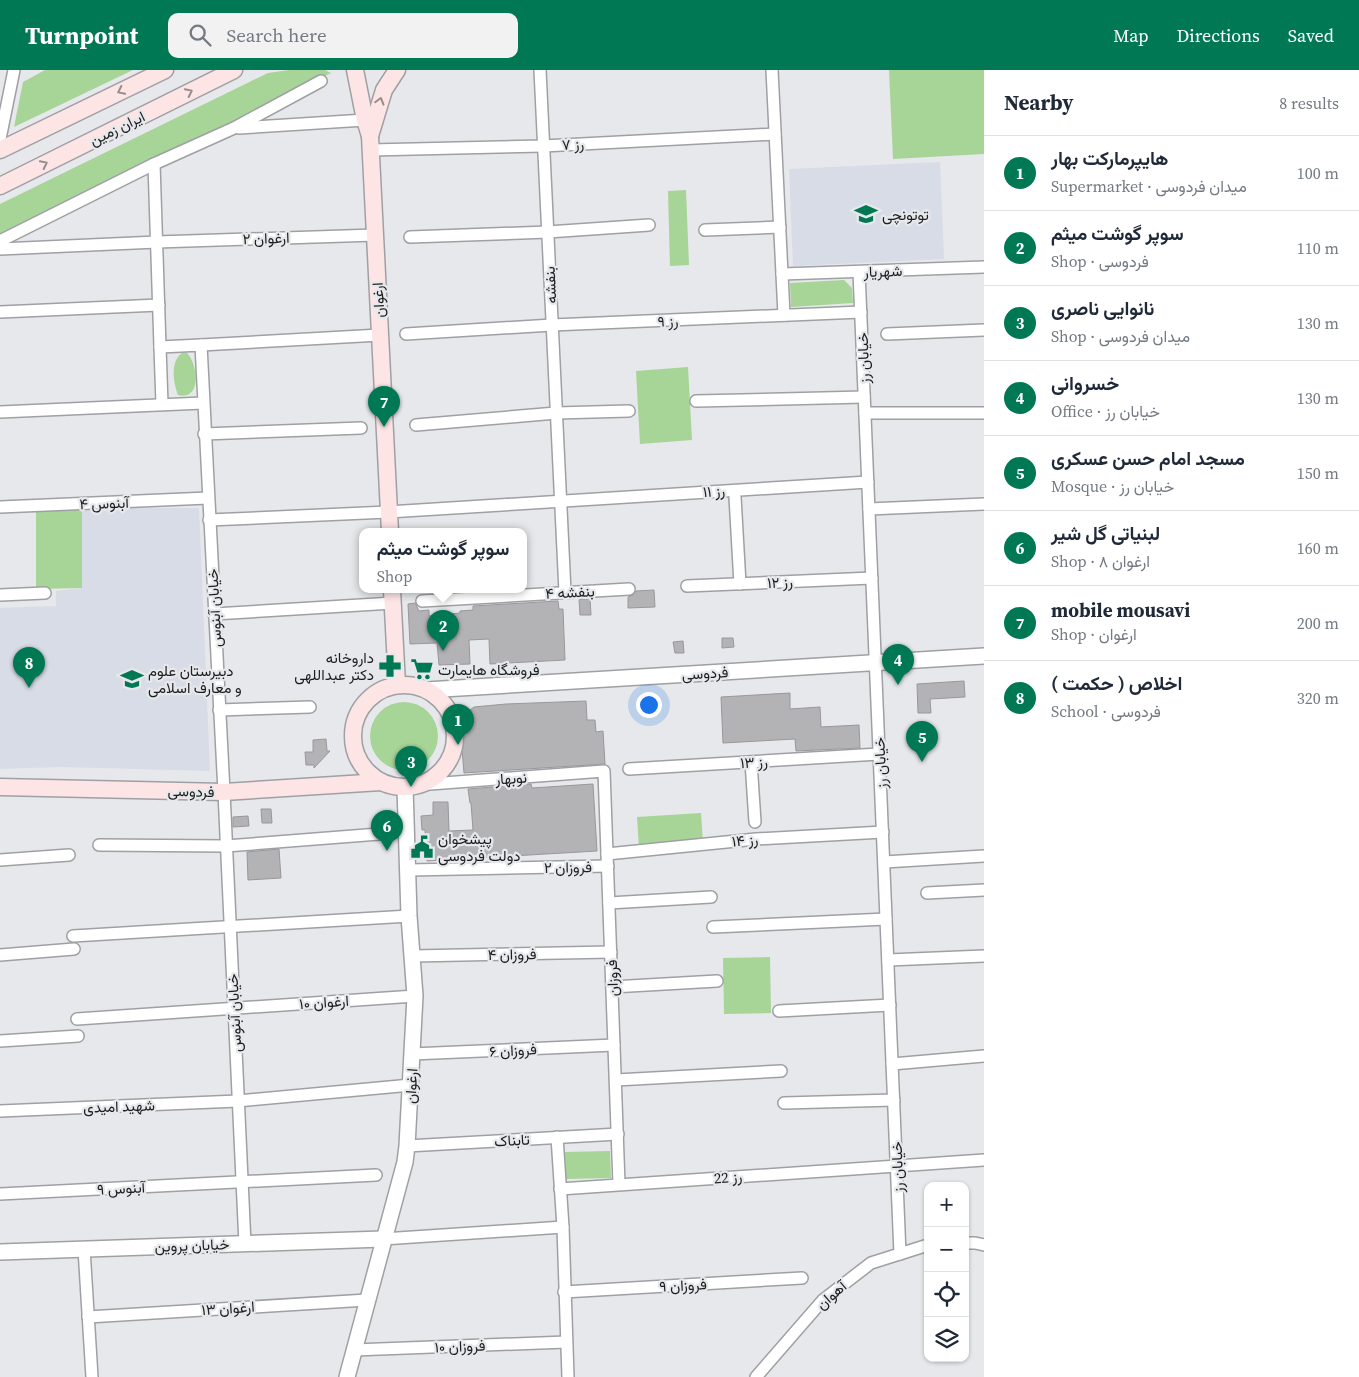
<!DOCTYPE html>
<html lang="en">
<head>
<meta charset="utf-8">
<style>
	body { margin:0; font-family:"Source Serif 4",Vazirmatn,serif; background:#f2f2f3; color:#1f2937 }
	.controls { position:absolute; right:15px; bottom:15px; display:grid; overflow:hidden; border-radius:10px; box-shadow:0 1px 4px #0004 }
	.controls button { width:45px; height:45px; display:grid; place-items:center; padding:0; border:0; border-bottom:1px solid #e0e1e3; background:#fff; color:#1f2937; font:25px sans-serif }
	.you { position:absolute; left:648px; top:634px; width:18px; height:18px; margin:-12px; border:4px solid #fff; border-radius:50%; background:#1a73e8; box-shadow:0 0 0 8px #1a73e833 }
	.badge { display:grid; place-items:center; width:32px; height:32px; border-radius:50%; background:#007854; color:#fff; font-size:16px; font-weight:700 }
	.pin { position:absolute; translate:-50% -41px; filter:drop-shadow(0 1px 2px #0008) }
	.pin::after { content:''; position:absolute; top:26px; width:18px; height:15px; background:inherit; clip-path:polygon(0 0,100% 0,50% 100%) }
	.popup { position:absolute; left:359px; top:458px; width:168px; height:65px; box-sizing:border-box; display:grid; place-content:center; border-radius:10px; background:#fff; filter:drop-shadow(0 1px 4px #0005); font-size:16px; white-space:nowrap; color:#747a83 }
	.popup b { font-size:19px; color:#1f2937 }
	.popup::after { content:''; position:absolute; left:50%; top:100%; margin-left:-10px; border:10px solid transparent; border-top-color:#fff }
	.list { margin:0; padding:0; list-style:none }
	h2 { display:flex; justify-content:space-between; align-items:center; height:65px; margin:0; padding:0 20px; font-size:21px }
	h2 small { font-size:16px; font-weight:400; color:#747a83 }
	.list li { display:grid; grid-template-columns:32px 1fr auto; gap:15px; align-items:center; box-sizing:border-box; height:75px; padding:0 20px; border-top:1px solid #e0e1e3 }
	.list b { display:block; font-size:19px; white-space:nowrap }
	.list p { margin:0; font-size:16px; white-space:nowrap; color:#747a83 }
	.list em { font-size:16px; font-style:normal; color:#747a83 }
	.icon { flex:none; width:28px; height:28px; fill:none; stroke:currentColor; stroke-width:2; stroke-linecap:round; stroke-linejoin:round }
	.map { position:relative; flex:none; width:984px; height:1307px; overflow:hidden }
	header { display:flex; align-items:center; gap:30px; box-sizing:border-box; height:70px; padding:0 25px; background:#007854; color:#fff }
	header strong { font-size:24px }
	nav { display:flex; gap:28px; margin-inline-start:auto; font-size:18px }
	.search { width:350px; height:45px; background:#f2f2f3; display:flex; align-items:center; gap:12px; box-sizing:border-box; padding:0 18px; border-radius:10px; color:#747a83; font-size:19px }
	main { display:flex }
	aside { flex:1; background:#fff }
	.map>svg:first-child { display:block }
	.built { fill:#d8dce6 }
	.green { fill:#a7d497 }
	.building { fill:#b3b2b4; stroke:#99979a }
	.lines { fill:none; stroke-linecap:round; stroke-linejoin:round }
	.minor-casing { stroke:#9fa0a3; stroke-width:14 }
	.tertiary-casing { stroke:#9fa0a3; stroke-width:18 }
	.secondary-casing { stroke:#9fa0a3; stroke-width:19 }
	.minor { stroke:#fff; stroke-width:11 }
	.tertiary { stroke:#fff; stroke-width:15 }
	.secondary { stroke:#fde5e6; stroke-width:16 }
	.oneway { stroke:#988b8c }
	.labels { text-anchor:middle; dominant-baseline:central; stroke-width:4.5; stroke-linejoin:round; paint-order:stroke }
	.street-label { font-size:15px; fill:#1c1d1e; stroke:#e7e8eb }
	.poi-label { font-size:15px; fill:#1c1d1e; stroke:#e7e8eb; text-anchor:start }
</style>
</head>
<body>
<header>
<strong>Turnpoint</strong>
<div class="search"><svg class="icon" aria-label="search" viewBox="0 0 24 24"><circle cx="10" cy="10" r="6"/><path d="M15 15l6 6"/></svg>Search here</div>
<nav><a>Map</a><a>Directions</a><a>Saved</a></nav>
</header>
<main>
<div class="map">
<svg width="984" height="1307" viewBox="0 0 984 1307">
	<rect width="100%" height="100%" fill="#e7e8eb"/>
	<g class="built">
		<path d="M940 92 944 189 793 196 789 99Z"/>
		<path d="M82 438H199L210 701 61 697 0 699V538L56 536V521L82 518Z"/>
	</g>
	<g class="green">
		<path d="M45 0H133L14 57 23 12Z"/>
		<path d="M289 0H325L331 3 206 66 0 167V134L268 3Z"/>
		<path d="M889 0H984V84L893 89Z"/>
		<path d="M686 120 689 195 670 196 668 121Z"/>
		<path d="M844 210 852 218 853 233 791 237 790 213Z"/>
		<path d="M182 283H187C198 294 202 331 178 325 173 312 170 292 182 283Z"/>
		<path d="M688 297 692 370 640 374 636 301Z"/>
		<path d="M36 438H82V518L36 519Z"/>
		<circle cx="404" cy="666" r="34"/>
		<path d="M701 743 703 773 639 778 637 747Z"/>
		<path d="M770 887 771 943 724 944 723 888Z"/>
		<path d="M610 1081 611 1108 566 1109 565 1082Z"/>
	</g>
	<g class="building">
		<path d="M654 520 655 537 628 538V527L633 525 636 521Z"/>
		<path d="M579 529H590L591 545H580Z"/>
		<path d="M558 531 559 539H563L565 590 490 594 489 569 469 570 470 594 439 595 437 573 410 574 408 534 415 533 419 541 429 540V546L460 543V541L473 540V536Z"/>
		<path d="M722 568H733L734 577 722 578Z"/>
		<path d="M683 571 684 583H675L673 572Z"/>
		<path d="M964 611 965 627 930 629 931 643H918L917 614Z"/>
		<path d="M790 623V639L820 637 821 657 859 655 860 678 796 681 795 669 723 673 721 627Z"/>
		<path d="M586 631 587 650H595L596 662 603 661 605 694 464 703 460 656 469 641 474 637 506 634Z"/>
		<path d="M326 669 327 681H330L314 698V695H306L305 682H313V670Z"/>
		<path d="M531 714 532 718 593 714 597 781 427 791 425 760H422L421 746 433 745V732H448L449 761 473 760 471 733H470L468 719Z"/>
		<path d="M261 739H271L272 753H262Z"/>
		<path d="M248 746 249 756 233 757V747Z"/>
		<path d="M279 779 281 808 248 810 247 782Z"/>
	</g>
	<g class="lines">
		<defs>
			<g id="minor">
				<path d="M540 0 565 522"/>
				<path d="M772 0 784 245"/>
				<path d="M239 58 365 50"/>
				<path d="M0 69 14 0"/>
				<path d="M371 80 543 76 775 64"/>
				<path d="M154 94 160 277 201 275 224 722 245 1174"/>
				<path d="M705 160 780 157"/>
				<path d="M410 167 548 162 649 155"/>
				<path d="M0 171 154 94 234 58 321 11"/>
				<path d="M0 179 157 172 375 165"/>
				<path d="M859 202 900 1184"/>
				<path d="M782 204 984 197"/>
				<path d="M0 242 159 235"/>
				<path d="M406 264 552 255 861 242"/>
				<path d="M887 264 984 260"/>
				<path d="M201 275 380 265"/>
				<path d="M160 277 162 334"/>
				<path d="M696 331 864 327"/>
				<path d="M0 342 203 333"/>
				<path d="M865 343H984"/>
				<path d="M416 355 556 343 629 341"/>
				<path d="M204 364 361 358"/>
				<path d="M735 427 740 514"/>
				<path d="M0 437 208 428"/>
				<path d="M869 439 984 434"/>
				<path d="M209 450 388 442 868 412"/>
				<path d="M687 516 872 508"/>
				<path d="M0 525 45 523"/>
				<path d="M422 531 629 519"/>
				<path d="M214 544 393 533"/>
				<path d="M219 640 310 637"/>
				<path d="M751 692 755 752"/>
				<path d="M629 699 879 684"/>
				<path d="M417 715 604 701 619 1114"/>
				<path d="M99 775 226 776 379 764"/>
				<path d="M607 784 756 769 883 762"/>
				<path d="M0 790 69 785"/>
				<path d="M884 792 984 786"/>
				<path d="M409 800 608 796"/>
				<path d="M927 823 984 820"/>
				<path d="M609 833 711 827"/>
				<path d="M713 857 886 849"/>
				<path d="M73 866 409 846"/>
				<path d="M0 885 74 879"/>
				<path d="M413 886 611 882"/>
				<path d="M888 890 984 886"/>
				<path d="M612 917 717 911"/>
				<path d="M779 941 890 935"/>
				<path d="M77 949 415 926"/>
				<path d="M0 971 78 966"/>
				<path d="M412 984 614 975"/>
				<path d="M892 994 984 986"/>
				<path d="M616 1010 781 1001"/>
				<path d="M784 1033 894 1030"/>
				<path d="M0 1041 238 1031 411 1015"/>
				<path d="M557 1067 563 1157 568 1307"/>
				<path d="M407 1076 618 1064"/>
				<path d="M560 1119 984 1090"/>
				<path d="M0 1124 376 1105"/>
				<path d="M383 1169 563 1157"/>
				<path d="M965 1173H975L984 1175"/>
				<path d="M84 1179 92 1307"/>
				<path d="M564 1222 802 1208"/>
				<path d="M88 1247 367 1230"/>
				<path d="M354 1280 566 1272"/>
				<path d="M756 1307 823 1230 871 1193 928 1175"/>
			</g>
			<g id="tertiary">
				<path d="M426 620 984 586"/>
				<path d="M0 1182 383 1169"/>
				<path d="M347 1307 405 1092 407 1076 415 926 409 846 405 717"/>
			</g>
			<g id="secondary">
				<path d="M355 0 365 50 370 66 390 462"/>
				<path d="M370 66 384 20 397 0"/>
				<path d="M0 80 165 0"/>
				<path d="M0 116 234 0"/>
				<path d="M392 520 397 615"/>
				<circle cx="404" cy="666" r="51"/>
				<path d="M0 717 224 722 381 712"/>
			</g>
		</defs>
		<use href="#minor" class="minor-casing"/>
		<use href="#tertiary" class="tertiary-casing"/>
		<use href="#secondary" class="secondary-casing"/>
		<use href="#minor" class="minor"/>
		<use href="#tertiary" class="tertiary"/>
		<use href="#secondary" class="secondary"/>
	</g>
	<defs><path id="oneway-chevron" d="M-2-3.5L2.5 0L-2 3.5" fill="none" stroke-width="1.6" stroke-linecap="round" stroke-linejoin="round" transform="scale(1.25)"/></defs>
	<g class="oneway">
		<use href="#oneway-chevron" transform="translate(121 21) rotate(154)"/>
		<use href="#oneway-chevron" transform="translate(189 22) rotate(-26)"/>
		<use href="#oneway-chevron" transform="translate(380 31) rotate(-74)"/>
		<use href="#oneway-chevron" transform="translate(44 94) rotate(-26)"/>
	</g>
	<defs>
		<symbol id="school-bare" viewBox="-9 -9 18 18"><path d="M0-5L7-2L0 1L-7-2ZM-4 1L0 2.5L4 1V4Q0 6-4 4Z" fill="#007854" stroke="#e7e8eb" stroke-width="2.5" paint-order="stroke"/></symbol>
		<symbol id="pharmacy-bare" viewBox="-9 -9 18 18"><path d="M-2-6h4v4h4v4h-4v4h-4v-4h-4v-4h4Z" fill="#007854" stroke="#e7e8eb" stroke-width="2.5" paint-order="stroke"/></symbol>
		<symbol id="supermarket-bare" viewBox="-9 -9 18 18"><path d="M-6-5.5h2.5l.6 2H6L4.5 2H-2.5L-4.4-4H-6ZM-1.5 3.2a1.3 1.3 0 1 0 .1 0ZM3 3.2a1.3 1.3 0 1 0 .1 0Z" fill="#007854" stroke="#e7e8eb" stroke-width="2.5" paint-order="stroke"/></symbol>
		<symbol id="civic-bare" viewBox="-9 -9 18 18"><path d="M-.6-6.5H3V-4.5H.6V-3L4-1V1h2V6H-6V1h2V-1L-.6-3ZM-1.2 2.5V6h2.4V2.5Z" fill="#007854" stroke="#e7e8eb" stroke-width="2.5" paint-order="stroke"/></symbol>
	</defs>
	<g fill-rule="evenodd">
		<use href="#school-bare" x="850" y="128" width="32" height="32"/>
		<use href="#pharmacy-bare" x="374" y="580" width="32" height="32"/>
		<use href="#supermarket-bare" x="406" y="583" width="32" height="32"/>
		<use href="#school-bare" x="116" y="593" width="32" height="32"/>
		<use href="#civic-bare" x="406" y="761" width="32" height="32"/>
	</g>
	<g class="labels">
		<g class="street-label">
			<text transform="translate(117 58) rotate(-26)">ایران زمین</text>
			<text transform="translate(573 74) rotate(-3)">رز ۷</text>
			<text transform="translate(266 168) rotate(-2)">ارغوان ۲</text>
			<text transform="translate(883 201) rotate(-2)">شهریار</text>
			<text transform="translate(550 215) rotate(-93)">بنفشه</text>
			<text transform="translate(378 230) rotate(-93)">ارغوان</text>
			<text transform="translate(668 251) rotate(-2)">رز ۹</text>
			<text transform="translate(863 288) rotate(-92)">خیابان رز</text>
			<text transform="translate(714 421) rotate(-4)">رز ۱۱</text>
			<text transform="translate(104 433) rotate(-2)">آبنوس ۴</text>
			<text transform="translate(780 512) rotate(-3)">رز ۱۲</text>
			<text transform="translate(570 522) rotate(-3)">بنفشه ۴</text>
			<text transform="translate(214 538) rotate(-93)">خیابان آبنوس</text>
			<text transform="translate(705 603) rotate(-3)">فردوسی</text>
			<text transform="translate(754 692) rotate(-3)">رز ۱۳</text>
			<text transform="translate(880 693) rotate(-93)">خیابان رز</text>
			<text transform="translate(511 708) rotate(-4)">نوبهار</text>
			<text transform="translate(191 721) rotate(2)">فردوسی</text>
			<text transform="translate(745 770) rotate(-5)">رز ۱۴</text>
			<text transform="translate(568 797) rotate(-1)">فروزان ۲</text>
			<text transform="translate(512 884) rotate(-1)">فروزان ۴</text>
			<text transform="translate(612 908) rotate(-92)">فروزان</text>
			<text transform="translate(324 932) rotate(-4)">ارغوان ۱۰</text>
			<text transform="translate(234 943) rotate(-93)">خیابان آبنوس</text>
			<text transform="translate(513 980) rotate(-3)">فروزان ۶</text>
			<text transform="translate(411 1016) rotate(-87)">ارغوان</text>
			<text transform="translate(119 1036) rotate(-2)">شهید امیدی</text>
			<text transform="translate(512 1070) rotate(-3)">تابناک</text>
			<text transform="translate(897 1097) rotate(-92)">خیابان رز</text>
			<text transform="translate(728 1107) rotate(-4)">رز 22</text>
			<text transform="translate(121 1118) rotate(-3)">آبنوس ۹</text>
			<text transform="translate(192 1175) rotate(-2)">خیابان پروین</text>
			<text transform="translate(683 1215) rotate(-3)">فروزان ۹</text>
			<text transform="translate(831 1225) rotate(-41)">آهوان</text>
			<text transform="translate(228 1238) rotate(-4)">ارغوان ۱۳</text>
			<text transform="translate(460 1276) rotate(-2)">فروزان ۱۰</text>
		</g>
		<g class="poi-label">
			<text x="882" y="144">توتونچی</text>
			<text x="374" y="587" text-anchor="end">داروخانه<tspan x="374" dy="17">دکتر عبداللهی</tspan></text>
			<text x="438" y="599">فروشگاه هایمارت</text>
			<text x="148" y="600">دبیرستان علوم<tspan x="148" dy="17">و معارف اسلامی</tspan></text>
			<text x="438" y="768">پیشخوان<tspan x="438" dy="17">دولت فردوسی</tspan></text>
		</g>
	</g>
</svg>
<div class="controls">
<button>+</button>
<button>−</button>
<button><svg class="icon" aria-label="locate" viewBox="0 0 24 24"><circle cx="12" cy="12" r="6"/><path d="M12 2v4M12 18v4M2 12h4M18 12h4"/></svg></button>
<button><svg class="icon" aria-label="layers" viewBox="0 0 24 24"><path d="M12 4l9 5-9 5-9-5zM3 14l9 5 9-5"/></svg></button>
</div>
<div class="you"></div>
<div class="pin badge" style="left:458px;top:675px">1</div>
<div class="pin badge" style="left:443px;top:581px">2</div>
<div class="popup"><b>سوپر گوشت میثم</b>Shop</div>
<div class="pin badge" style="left:411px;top:717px">3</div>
<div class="pin badge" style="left:898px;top:615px">4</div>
<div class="pin badge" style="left:922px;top:692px">5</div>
<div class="pin badge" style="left:387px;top:781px">6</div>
<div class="pin badge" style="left:384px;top:357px">7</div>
<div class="pin badge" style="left:29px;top:618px">8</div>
</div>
<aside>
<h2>Nearby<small>8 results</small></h2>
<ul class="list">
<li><span class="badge">1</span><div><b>هایپرمارکت بهار</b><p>Supermarket · میدان فردوسی</p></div><em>100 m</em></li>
<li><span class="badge">2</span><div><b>سوپر گوشت میثم</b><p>Shop · فردوسی</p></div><em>110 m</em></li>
<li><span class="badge">3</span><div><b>نانوایی ناصری</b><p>Shop · میدان فردوسی</p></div><em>130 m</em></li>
<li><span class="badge">4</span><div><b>خسروانی</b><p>Office · خیابان رز</p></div><em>130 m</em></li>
<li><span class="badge">5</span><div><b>مسجد امام حسن عسکری</b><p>Mosque · خیابان رز</p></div><em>150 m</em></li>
<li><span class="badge">6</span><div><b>لبنیاتی گل شیر</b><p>Shop · ارغوان ۸</p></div><em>160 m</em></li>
<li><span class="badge">7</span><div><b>mobile mousavi</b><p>Shop · ارغوان</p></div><em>200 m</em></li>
<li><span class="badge">8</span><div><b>اخلاص ( حکمت )</b><p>School · فردوسی</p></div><em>320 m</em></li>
</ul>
</aside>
</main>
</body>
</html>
